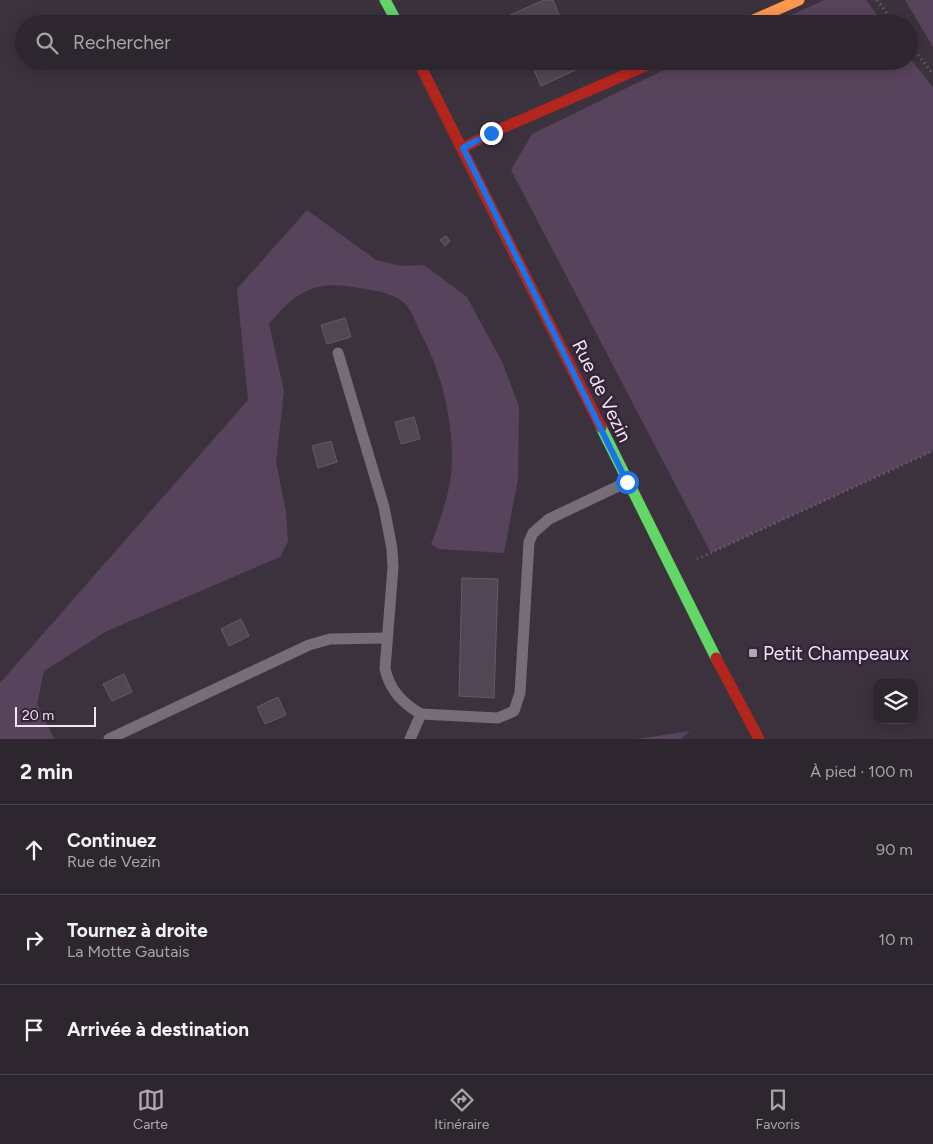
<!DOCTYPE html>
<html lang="fr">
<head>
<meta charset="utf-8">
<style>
	body { margin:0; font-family:Figtree,sans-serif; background:#352e36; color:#f1f3f6 }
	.controls { position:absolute; right:15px; bottom:15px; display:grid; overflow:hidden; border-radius:10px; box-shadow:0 2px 12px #0003 }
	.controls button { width:45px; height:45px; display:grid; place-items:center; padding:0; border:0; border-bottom:1px solid #48434a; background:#2d262e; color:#f1f3f6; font:25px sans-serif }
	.scale { position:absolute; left:15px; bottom:12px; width:81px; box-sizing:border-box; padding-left:5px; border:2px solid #f1e6f4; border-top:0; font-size:14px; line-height:18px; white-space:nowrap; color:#f1e6f4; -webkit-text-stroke:4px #352339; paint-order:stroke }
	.stop { position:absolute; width:15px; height:15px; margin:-11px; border:4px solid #1a73e8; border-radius:50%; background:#fff }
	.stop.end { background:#1a73e8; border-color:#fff; box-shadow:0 1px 5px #0008 }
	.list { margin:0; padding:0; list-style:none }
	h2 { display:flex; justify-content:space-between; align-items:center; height:65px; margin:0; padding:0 20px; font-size:21px }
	h2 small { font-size:16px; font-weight:400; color:#a7a5aa }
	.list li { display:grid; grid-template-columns:32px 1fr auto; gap:15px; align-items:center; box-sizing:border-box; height:90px; padding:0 20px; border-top:1px solid #48434a }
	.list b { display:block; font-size:19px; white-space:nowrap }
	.list p { margin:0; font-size:16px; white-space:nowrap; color:#a7a5aa }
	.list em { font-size:16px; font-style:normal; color:#a7a5aa }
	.icon { flex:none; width:28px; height:28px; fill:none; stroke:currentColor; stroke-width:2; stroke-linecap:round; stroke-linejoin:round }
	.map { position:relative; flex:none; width:933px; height:739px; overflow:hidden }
	.search { position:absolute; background:#2d262e; box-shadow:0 2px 12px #0003; left:15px; right:15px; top:15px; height:55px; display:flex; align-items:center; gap:12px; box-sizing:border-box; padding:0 18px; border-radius:28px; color:#a7a5aa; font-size:19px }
	.sheet { height:335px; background:#2d262e }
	nav { display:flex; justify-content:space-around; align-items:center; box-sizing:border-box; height:70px; border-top:1px solid #48434a; background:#2d262e; font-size:14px; color:#a7a5aa }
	nav a { display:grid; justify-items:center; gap:2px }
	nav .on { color:#b2a7b4 }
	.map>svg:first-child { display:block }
	.green { fill:#57435b }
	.building { fill:#514654; stroke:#635b66 }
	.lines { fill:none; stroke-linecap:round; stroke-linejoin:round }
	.path { stroke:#706a71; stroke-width:3; stroke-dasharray:1 4; stroke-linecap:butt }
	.lane { stroke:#756e76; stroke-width:11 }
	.fast { stroke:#63d668; stroke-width:11 }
	.slow { stroke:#ff974d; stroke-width:11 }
	.jam { stroke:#b3261e; stroke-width:11 }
	.route { stroke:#1a73e8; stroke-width:6 }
	.poi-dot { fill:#b2a7b4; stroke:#352339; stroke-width:2 }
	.labels { text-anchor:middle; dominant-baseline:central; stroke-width:5; stroke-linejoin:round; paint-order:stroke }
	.street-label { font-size:19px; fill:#f1e6f4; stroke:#352339 }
	.poi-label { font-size:19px; fill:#f1e6f4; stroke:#352339; text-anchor:start }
</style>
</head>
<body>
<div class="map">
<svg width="933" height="739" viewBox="0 0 933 739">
	<rect width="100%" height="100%" fill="#3c323e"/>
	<g class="green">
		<path d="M825 0H866L884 24H770Z"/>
		<path d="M905 0H933V47Z"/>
		<path d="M909 57 933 87V451L711 553 511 170 532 134 682 61H909Z"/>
		<path d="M307 210 376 260 401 266 424 265 467 297 502 362 519 406 518 479 504 553 438 549 431 544C440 521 448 499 451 474 456 429 442 371 420 332 416 323 411 308 403 302 389 291 370 290 353 287 312 280 294 294 269 324L284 391 276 462 286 512 288 541 280 557 107 631 44 671 37 704 54 739H0V683L248 400 237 289Z"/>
		<path d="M690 731 681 739H636Z"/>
	</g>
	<g class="building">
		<path d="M544 0H553L563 24H513L510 15Z"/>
		<path d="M530 61H579L582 67 541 86Z"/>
		<path d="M446 236 450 241 445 246 440 240Z"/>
		<path d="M345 318 351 337 327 344 321 325Z"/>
		<path d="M414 417 420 439 401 444 395 422Z"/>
		<path d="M331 441 337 462 318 468 312 446Z"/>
		<path d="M462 578 498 579 494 698 459 696Z"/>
		<path d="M241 619 249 636 229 646 221 629Z"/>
		<path d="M124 674 132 692 112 701 103 684Z"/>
		<path d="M278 697 286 715 265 724 257 707Z"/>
	</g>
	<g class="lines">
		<g class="path">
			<path d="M877 0 895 24"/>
			<path d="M909 43 933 74"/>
			<path d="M697 559 933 451"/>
		</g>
		<g class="lane">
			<path d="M338 353 384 507 392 549 393 567 385 669C390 690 402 703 421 714"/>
			<path d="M109 739 309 645 330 639 387 638"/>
			<path d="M410 739 421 714 498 718 514 711 520 693 529 542 533 533 549 519 627 482"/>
		</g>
		<g class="fast">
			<path d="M385 0 398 24"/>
			<path d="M601 427 716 658"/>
		</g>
		<path class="slow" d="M744 24 799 0"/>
		<g class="jam">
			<path d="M418 61 601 427"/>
			<path d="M463 148 491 133 657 61"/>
			<path d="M716 658 759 739"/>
		</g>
	</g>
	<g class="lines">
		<path class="route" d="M491 133 463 148 627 482"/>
	</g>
	<rect class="poi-dot" x="748" y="648" width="10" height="10" rx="2.5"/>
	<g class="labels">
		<g class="street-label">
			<text transform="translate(602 391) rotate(64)">Rue de Vezin</text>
		</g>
		<g class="poi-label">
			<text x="763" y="653">Petit Champeaux</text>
		</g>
	</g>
</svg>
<div class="controls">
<button><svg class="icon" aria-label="layers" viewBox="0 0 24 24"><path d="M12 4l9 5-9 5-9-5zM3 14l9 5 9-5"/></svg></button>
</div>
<div class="scale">20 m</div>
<div class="stop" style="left:627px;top:482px"></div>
<div class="stop end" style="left:491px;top:133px"></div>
<div class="search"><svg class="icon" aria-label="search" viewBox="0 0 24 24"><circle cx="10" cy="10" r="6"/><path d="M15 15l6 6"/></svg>Rechercher</div>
</div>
<section class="sheet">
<h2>2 min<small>À pied · 100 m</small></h2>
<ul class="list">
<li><svg class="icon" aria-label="ahead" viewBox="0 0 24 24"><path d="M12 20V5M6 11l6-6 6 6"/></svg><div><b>Continuez</b><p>Rue de Vezin</p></div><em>90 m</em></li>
<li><svg class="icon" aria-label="right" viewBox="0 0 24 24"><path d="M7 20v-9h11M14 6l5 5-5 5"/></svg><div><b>Tournez à droite</b><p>La Motte Gautais</p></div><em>10 m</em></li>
<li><svg class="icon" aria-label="arrive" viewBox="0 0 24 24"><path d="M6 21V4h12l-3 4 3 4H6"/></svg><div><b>Arrivée à destination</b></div></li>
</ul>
</section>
<nav>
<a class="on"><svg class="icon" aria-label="map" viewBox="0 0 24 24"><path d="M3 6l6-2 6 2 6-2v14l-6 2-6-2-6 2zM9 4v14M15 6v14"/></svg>Carte</a>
<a><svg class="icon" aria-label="directions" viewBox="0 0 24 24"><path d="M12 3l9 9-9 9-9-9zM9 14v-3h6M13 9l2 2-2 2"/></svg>Itinéraire</a>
<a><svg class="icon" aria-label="saved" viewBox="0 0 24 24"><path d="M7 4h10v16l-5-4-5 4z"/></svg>Favoris</a>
</nav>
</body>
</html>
